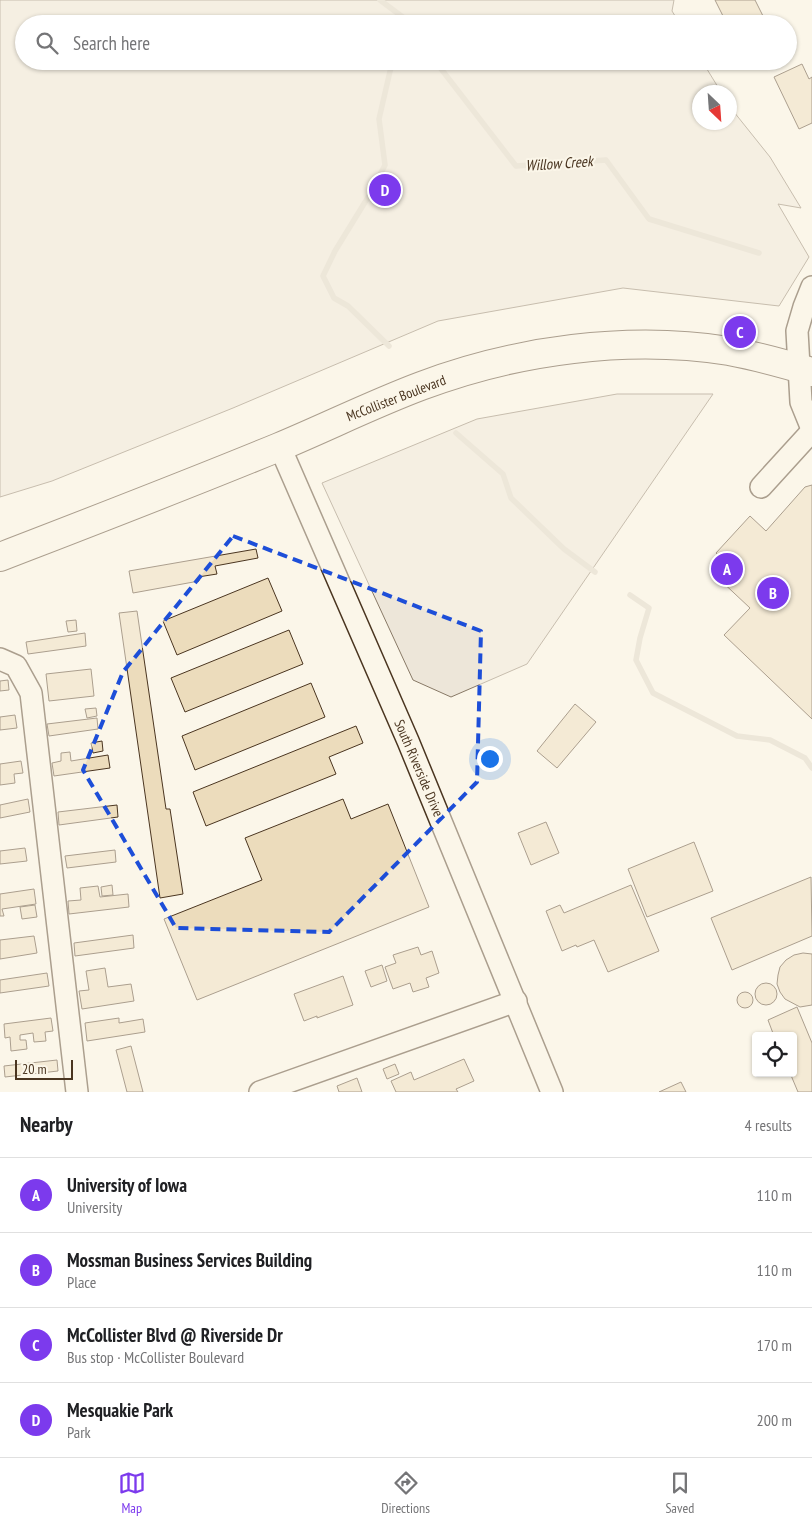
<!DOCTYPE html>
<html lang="en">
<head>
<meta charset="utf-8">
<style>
	body { margin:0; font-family:"PT Sans Narrow",sans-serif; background:#f2f2f2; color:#202124 }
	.controls { position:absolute; right:15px; bottom:15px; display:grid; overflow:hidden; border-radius:5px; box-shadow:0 1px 4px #0004 }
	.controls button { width:45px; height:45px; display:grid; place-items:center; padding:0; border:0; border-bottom:1px solid #e0e0e0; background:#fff; color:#202124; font:25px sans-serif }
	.compass { position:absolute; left:692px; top:85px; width:45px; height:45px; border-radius:50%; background:#fff; box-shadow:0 1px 4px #0004; rotate:155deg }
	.scale { position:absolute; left:15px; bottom:12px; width:58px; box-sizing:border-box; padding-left:5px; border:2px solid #4a3520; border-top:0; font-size:14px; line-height:18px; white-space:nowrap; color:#4a3520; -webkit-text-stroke:4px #fbf6e9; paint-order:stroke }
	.you { position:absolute; left:489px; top:758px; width:18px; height:18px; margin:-12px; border:4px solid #fff; border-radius:50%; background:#1a73e8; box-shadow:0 0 0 8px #1a73e833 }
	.badge { display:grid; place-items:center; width:32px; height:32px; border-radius:50%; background:#7c3aed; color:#fff; font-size:16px; font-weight:700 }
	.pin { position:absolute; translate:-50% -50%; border:2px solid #fff; box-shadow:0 1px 5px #0006 }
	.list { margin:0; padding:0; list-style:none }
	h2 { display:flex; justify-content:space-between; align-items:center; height:65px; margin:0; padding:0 20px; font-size:21px }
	h2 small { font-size:16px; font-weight:400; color:#757577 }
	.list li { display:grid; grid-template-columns:32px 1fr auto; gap:15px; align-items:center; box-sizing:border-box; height:75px; padding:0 20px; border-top:1px solid #e0e0e0 }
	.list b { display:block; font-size:19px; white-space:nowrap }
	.list p { margin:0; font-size:16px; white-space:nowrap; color:#757577 }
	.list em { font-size:16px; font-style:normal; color:#757577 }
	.icon { flex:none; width:28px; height:28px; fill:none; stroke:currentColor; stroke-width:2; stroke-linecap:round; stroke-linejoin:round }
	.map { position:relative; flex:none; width:812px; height:1092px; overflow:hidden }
	.search { position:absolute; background:#fff; box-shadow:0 1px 4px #0004; left:15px; right:15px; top:15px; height:55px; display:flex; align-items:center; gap:12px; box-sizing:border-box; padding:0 18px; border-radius:28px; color:#757577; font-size:19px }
	.sheet { height:365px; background:#fff }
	nav { display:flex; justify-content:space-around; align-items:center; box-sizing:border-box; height:70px; border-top:1px solid #e0e0e0; background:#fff; font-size:14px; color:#757577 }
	nav a { display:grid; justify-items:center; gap:2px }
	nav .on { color:#7c3aed }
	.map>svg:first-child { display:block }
	.green { fill:#ede6d9; stroke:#887966 }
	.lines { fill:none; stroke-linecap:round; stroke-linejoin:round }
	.stream { stroke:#dcd4c6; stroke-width:5.5 }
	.building { fill:#ecdcbc; stroke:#4a3520 }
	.minor-casing { stroke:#4a3520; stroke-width:24 }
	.major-casing { stroke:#4a3520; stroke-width:30 }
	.minor { stroke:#fbf6e9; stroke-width:21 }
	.major { stroke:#fbf6e9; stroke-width:28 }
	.marked { fill:none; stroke:#1d4ed8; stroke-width:4; stroke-dasharray:10 6; stroke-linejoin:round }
	.labels { text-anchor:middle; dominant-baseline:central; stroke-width:4; stroke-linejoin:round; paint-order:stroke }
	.street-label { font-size:14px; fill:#4a3520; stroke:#fbf6e9 }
	.water-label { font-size:15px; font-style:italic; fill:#4a3520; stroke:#fbf6e9 }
</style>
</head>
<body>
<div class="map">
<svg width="812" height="1092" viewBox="0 0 812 1092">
	<rect width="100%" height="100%" fill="#fbf6e9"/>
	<g class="green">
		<path d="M0 0H674L672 11 680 24H24V61H702L721 92H700V122H730V107L770 157 801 208 778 204 809 257 779 306 623 288 438 321 233 408 52 481 0 497Z"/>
		<path d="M617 394H713L527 664 451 697 413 680 322 483 477 419Z"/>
	</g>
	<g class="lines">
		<g class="stream">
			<path d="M380 0 404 18 408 24"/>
			<path d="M435 61 516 166 606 160 649 219 759 253"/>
			<path d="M389 346 348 306 334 298 323 276 335 251 370 194 385 165 379 119 391 67 395 61"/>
			<path d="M456 433 503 474 511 498 564 549 595 572"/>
			<path d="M630 595 649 608 640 638 636 660 653 693 737 736 770 740 805 758 812 768"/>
		</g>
	</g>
	<g class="building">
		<path d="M715 0H755L767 24H727Z"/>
		<path d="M802 64 809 79 812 77V123L799 129 774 77Z"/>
		<path d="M812 485V719L724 635 750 608 718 578 729 566 716 553 750 516 766 531 805 487Z"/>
		<path d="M256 549 258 558 215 566 217 574 198 577 199 581 133 593 129 571Z"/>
		<path d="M268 578 282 611 177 655 163 621Z"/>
		<path d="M137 611 166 809H170L183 894 160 898 119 613Z"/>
		<path d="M76 620 77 631 68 632 66 621Z"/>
		<path d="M289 630 303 664 185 712 171 678Z"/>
		<path d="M85 633 86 646 28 654 26 642Z"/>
		<path d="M91 669 94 696 49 701 46 674Z"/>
		<path d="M8 680 9 690 0 691V681Z"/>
		<path d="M311 683 325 717 195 770 182 736Z"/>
		<path d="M575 704 596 722 557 768 537 751Z"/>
		<path d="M96 708 97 716 87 718 85 709Z"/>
		<path d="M15 715 17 728 0 730V717Z"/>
		<path d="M97 718 98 729 49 736 47 724Z"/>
		<path d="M356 726 363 743 329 757 336 774 206 826 193 792Z"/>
		<path d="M102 741 103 751 93 753 91 743Z"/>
		<path d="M70 752 71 761 108 755 110 768 54 776 52 763 61 761V753Z"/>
		<path d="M21 761 23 773 14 774 15 783 0 785V764Z"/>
		<path d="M28 799 30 812 0 818V805Z"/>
		<path d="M343 799 351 819 388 804 429 907 197 1000 164 919 262 880 245 838Z"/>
		<path d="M117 805 118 817 59 825 58 812Z"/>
		<path d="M546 822 559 853 531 865 518 833Z"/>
		<path d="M694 842 713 891 647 917 628 869Z"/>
		<path d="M25 848 27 861 0 864V851Z"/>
		<path d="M115 850 116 862 67 868 65 856Z"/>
		<path d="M811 877 812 936 732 970 711 918Z"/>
		<path d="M112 885 113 895 102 896 101 887Z"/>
		<path d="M631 885 659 951 608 972 594 940 577 947 576 945 562 951 546 911 560 905 564 913Z"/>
		<path d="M98 886 100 897 128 894 129 907 69 914 68 901 81 900 80 888Z"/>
		<path d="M34 889 36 904 2 909 4 916H0V894Z"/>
		<path d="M35 905 37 917 22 919 20 907Z"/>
		<path d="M133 935 134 948 75 956 74 943Z"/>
		<path d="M34 936 37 953 0 959V940Z"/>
		<path d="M418 947 421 955 432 951 439 973 426 978 429 987 413 992 410 983 393 989 385 967 396 963 393 955Z"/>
		<path d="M803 953 812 954V1005L800 1007 785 999 780 992 777 984 778 975 780 967 786 960 794 955Z"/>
		<path d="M382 965 387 981 371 987 365 971Z"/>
		<path d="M105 968 108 987 131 984 134 1001 82 1009 79 991 89 990 86 971Z"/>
		<path d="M47 973 49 986 0 993V980Z"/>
		<path d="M343 976 353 1005 317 1018V1016L304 1021 294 994Z"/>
		<circle cx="766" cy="994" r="11"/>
		<circle cx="745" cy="1000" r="8"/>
		<path d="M797 1007 812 1043V1092H798L790 1073H793V1036H774L768 1020Z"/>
		<path d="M51 1018 53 1031 45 1032 46 1041 34 1042 33 1033 20 1035V1040H26L27 1049 11 1051 10 1037 5 1038 4 1024Z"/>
		<path d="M119 1018V1023L143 1019 145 1032 87 1041 85 1023Z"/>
		<path d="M131 1046 143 1092H127L116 1050Z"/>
		<path d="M464 1059 474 1081 456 1089 458 1092H396L391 1081 411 1072 414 1080Z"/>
		<path d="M57 1060 58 1071 5 1077 4 1066Z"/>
		<path d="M395 1064 399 1074 387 1079 383 1069Z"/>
		<path d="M357 1078 362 1092H339L337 1086Z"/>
		<path d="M681 1082 686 1092H659Z"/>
	</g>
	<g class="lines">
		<defs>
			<g id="minor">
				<path d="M812 287 804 307 797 331 801 402 812 429"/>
				<path d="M280 447 408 741 552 1092"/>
				<path d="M761 487 812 431"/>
				<path d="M0 659 16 666 31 693 77 1092"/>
				<path d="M260 1092 516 1001"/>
			</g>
			<path id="major" d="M0 557C93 521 187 485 279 447 327 427 373 404 421 386 516 350 628 335 729 351 756 356 785 364 812 372"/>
		</defs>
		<use href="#minor" class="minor-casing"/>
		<use href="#major" class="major-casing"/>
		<use href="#minor" class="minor"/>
		<use href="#major" class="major"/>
	</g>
	<path d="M0 0H812V1092H0ZM233 536 481 631 477 782 329 932 176 928 83 770 123 672Z" fill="#fbf6e9" fill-opacity=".55" fill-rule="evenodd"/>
	<path class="marked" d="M233 536 481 631 477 782 329 932 176 928 83 770 123 672Z"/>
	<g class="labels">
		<g class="street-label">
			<text transform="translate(396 398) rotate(-21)">McCollister Boulevard</text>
			<text transform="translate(419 768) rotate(67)">South Riverside Drive</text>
		</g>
		<g class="water-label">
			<text transform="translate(559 163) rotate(-4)">Willow Creek</text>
		</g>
	</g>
</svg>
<div class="controls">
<button><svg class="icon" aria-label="locate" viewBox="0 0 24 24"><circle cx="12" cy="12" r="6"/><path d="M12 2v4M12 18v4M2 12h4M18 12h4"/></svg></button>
</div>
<svg class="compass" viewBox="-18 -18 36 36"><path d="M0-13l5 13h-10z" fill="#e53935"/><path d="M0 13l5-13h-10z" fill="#757577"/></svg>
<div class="scale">20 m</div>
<div class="you"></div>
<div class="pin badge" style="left:727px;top:569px">A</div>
<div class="pin badge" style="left:773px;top:593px">B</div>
<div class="pin badge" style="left:740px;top:332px">C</div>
<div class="pin badge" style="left:385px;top:190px">D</div>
<div class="search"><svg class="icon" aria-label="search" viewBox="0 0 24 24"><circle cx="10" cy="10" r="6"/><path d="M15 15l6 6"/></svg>Search here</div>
</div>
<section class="sheet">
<h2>Nearby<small>4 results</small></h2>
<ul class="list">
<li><span class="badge">A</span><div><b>University of Iowa</b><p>University</p></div><em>110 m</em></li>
<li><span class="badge">B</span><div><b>Mossman Business Services Building</b><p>Place</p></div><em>110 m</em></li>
<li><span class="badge">C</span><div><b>McCollister Blvd @ Riverside Dr</b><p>Bus stop · McCollister Boulevard</p></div><em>170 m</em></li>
<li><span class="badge">D</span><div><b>Mesquakie Park</b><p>Park</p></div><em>200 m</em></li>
</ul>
</section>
<nav>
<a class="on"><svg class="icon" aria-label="map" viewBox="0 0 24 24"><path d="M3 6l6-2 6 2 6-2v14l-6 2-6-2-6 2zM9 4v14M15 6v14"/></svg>Map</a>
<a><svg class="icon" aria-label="directions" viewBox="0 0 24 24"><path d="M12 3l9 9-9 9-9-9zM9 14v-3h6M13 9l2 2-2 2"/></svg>Directions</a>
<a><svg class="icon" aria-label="saved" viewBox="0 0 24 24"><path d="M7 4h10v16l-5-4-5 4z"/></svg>Saved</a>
</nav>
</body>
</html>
